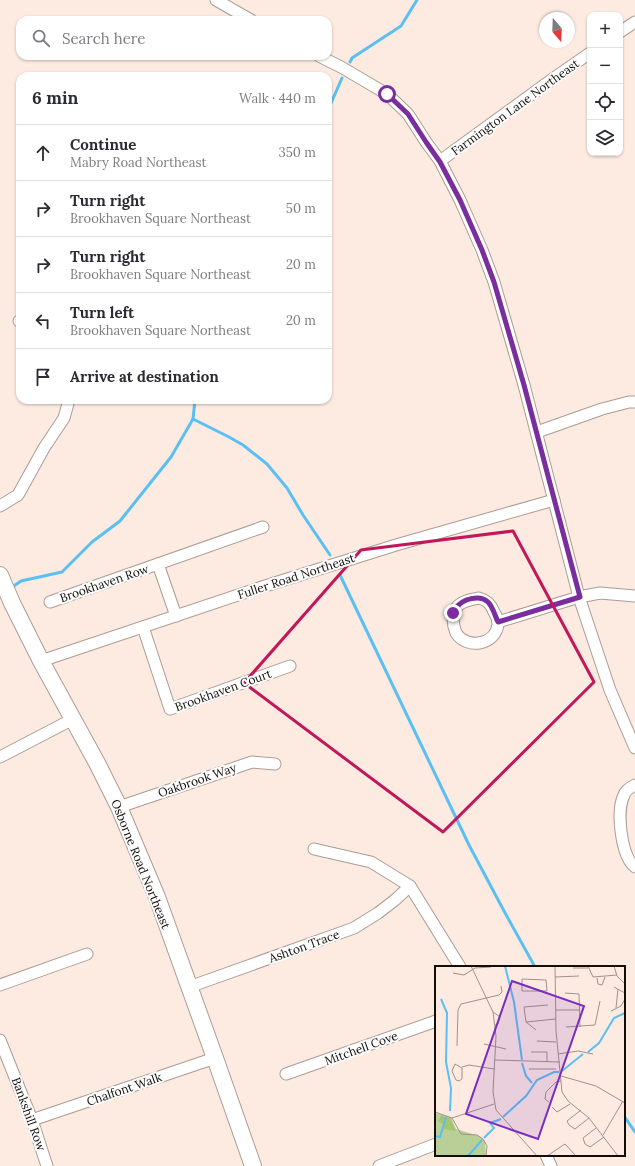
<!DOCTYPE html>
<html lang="en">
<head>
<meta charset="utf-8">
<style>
	body { margin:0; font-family:Lora,serif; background:#f7f7f7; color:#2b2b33 }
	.controls { position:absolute; right:12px; top:12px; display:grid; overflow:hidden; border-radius:8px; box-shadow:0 1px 3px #0004 }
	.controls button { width:36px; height:36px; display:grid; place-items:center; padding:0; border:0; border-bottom:1px solid #e1e1e2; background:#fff; color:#2b2b33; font:20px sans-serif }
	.compass { position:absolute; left:539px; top:12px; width:36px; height:36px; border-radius:50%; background:#fff; box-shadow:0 1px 3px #0004; rotate:161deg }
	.stop { position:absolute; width:12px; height:12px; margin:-9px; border:3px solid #792d9e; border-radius:50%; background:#fff }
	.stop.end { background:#792d9e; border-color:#fff; box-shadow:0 1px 4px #0008 }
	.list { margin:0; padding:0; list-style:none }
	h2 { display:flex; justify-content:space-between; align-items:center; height:52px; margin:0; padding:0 16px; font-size:17px }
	h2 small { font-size:13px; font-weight:400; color:#7c7c81 }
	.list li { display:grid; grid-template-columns:26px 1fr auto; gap:12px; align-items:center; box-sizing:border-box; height:56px; padding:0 16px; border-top:1px solid #e1e1e2 }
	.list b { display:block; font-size:15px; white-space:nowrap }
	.list p { margin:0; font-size:13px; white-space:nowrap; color:#7c7c81 }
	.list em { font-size:13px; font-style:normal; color:#7c7c81 }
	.icon { flex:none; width:22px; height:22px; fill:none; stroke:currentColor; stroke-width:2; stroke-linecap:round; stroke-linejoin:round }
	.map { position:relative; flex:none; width:635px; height:1166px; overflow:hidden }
	.search { position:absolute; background:#fff; box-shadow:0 1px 3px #0004; left:16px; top:16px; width:316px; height:44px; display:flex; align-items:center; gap:10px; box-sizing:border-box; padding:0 14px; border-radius:12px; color:#7c7c81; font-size:15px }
	.panel { position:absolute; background:#fff; box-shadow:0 1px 3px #0004; left:16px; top:72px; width:316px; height:332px; border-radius:12px }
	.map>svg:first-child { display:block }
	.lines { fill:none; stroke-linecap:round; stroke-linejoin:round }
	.stream { stroke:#5abff3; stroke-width:3 }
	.street-casing { stroke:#ac9c92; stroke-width:13 }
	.secondary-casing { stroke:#ac9c92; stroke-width:18 }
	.street { stroke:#fff; stroke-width:11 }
	.secondary { stroke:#fff; stroke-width:16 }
	.route { stroke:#792d9e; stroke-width:5 }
	.marked { fill:none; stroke:#c2185b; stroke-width:3; stroke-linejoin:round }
	.labels { text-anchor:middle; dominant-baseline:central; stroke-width:4; stroke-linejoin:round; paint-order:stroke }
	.street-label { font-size:12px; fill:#120d09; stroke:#fcfcfc }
	.inset-river { fill:none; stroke:#5abff3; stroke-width:2 }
	.inset-road { fill:none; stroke:#9f928b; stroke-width:1 }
	.view { fill:#7b2cbf; fill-opacity:0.15; stroke:#7b2cbf; stroke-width:2 }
	.inset-edge { fill:none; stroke:#120d09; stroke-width:2 }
</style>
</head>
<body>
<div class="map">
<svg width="635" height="1166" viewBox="0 0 635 1166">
	<rect width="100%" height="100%" fill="#fdebe1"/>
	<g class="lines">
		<g class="stream">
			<path d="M350 62 352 58 401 26 417 0"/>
			<path d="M328 110 342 78"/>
			<path d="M193 419 229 437 243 445 267 464 287 488 303 515 330 555"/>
			<path d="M340 575 469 845 504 911 535 967"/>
			<path d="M11 588 21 581 62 572 92 542 120 521 171 457 193 419 195 400"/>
			<path d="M624 1116 635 1132"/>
		</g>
		<defs>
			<g id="street">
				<path d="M216 0 251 20"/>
				<path d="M620 32 635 22"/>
				<path d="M319 56 341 67 387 94 408 114 426 142 440 161 460 200 482 250 494 282 524 385 579 597 610 690 635 748"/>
				<path d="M440 161 554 78 590 53"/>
				<path d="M19 321H20"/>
				<path d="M537 432 602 409 629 402H635"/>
				<path d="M0 506 18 495 44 448 64 418 69 400"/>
				<path d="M158 564 176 616"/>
				<path d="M479 598C487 600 491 604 494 612 496 615 498 620 498 624 496 645 467 650 456 633 454 628 453 623 453 618 453 603 467 600 479 598Z"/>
				<path d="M50 602 263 527"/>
				<path d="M498 622 579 597 600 593 635 596"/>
				<path d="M143 627 170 709 290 666"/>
				<path d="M41 661 265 586 396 545 554 500"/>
				<path d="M0 757 73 719"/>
				<path d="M635 785C631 787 625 791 624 795 616 811 621 856 635 867"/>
				<path d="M119 807 252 762 275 764"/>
				<path d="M314 849 371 862 410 886 460 967"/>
				<path d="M0 985 87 954"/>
				<path d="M189 987 354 928 378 913 395 900 410 886"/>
				<path d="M0 1040 32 1120 47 1166"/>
				<path d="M286 1074 436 1021"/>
				<path d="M32 1120 215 1058"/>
				<path d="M546 1155 551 1166"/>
				<path d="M379 1166 436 1144"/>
			</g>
			<path id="secondary" d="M0 575 12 603 41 661 97 763 119 807 157 897 215 1058 253 1166"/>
		</defs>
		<use href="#street" class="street-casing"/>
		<use href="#secondary" class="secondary-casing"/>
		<use href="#street" class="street"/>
		<use href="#secondary" class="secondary"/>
	</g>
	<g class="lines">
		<path class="route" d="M387 94 408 114 426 142 440 162 460 200 482 250 494 282 524 385 580 597 498 622C495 616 493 607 488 602 480 594 462 599 456 608 454 609 454 611 453 613"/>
	</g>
	<path class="marked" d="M513 531 594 682 443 832 244 683 361 550Z"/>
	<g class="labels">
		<g class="street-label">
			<text transform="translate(515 107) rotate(-36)">Farmington Lane Northeast</text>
			<text transform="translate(296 576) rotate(-18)">Fuller Road Northeast</text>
			<text transform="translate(104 583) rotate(-19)">Brookhaven Row</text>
			<text transform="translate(223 690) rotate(-20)">Brookhaven Court</text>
			<text transform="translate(197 780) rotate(-19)">Oakbrook Way</text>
			<text transform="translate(141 864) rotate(68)">Osborne Road Northeast</text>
			<text transform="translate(304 946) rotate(-20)">Ashton Trace</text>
			<text transform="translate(361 1048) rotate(-20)">Mitchell Cove</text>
			<text transform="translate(124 1089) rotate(-19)">Chalfont Walk</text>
			<text transform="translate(29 1114) rotate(70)">Bankshill Row</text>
		</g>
	</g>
	<g transform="translate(435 966)">
		<rect width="190" height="190" fill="#fdebe1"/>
		<path d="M0 147 16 151 21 163 44 170 50 175 51 190H0Z" fill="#b9cf97"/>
		<path d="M6 150 15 152 21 165 8 163V158L3 155Z" fill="#a5c56e"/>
		<path class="inset-river" d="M70 0 79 36 87 94M6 33 12 47 11 96 16 122 15 145M153 86 164 77 179 52 190 47M87 97 91 110 97 117M127 105 148 88M68 151 91 130 102 114 119 106H124M0 170 5 171 11 151M49 172 59 162 55 157 66 153M33 190 47 174"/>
		<path class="inset-road" d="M36 0 58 46 61 70 58 126 61 144 102 190M120 0 121 65 127 126 133 135 154 152 183 190M153 0 158 11 182 9M179 0 182 10 190 18M138 2H153M18 7 29 9 40 2 56 1M120 11 144 10M162 12 163 18 167 19 170 11M87 13 111 14 112 25H87ZM179 21 190 27M130 27 144 28 145 61M181 42 183 23M120 44H144M176 45 186 40 190 33M58 46 65 51 63 58 60 59M91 56 121 53M131 61 160 59 165 35M101 64 91 56 89 41 113 39M102 75 121 76M49 78 71 83M22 80 23 44 26 38 64 29 67 26 66 20M96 86H112V96M123 88 143 85 158 88M60 94 125 96M20 98 27 102V113L24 115 21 114 17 105ZM27 101 34 99 59 103M94 103H121M126 110 161 120 190 137M114 136 110 133 111 126 121 116 126 115M117 141 122 146 135 138M146 144 132 155 134 159 140 163 154 152M0 146 17 152 26 168 42 169 48 173 52 180 51 190M17 152 59 138M161 162 148 172 150 178 155 181 169 171M168 169 188 135M112 190 130 178 141 190"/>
		<path class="view" d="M77 15 149 40 103 173 31 148Z"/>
		<rect width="190" height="190" class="inset-edge"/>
	</g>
</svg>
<div class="controls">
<button>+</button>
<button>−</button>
<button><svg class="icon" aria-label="locate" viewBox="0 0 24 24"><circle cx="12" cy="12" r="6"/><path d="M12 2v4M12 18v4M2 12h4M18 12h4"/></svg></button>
<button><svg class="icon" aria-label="layers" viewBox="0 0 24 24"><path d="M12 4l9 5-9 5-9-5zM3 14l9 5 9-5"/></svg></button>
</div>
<svg class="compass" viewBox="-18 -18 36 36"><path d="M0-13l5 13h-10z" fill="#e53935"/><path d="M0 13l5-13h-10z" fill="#7c7c81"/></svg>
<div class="stop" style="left:387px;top:94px"></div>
<div class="stop end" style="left:453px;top:613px"></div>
<div class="search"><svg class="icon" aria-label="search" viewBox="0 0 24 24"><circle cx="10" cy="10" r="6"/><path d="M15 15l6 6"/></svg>Search here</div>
<section class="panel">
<h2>6 min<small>Walk · 440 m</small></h2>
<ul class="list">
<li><svg class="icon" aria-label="ahead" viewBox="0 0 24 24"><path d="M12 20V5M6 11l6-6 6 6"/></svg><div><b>Continue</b><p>Mabry Road Northeast</p></div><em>350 m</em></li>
<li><svg class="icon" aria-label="right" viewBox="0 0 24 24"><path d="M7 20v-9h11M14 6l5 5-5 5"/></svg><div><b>Turn right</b><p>Brookhaven Square Northeast</p></div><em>50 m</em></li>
<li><svg class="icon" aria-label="right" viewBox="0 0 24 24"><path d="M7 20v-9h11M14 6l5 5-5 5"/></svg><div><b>Turn right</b><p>Brookhaven Square Northeast</p></div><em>20 m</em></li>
<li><svg class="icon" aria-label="left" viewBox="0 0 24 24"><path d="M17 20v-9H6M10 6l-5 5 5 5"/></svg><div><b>Turn left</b><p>Brookhaven Square Northeast</p></div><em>20 m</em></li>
<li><svg class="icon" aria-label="arrive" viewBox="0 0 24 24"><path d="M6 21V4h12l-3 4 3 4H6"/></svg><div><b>Arrive at destination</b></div></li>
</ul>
</section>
</div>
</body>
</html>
